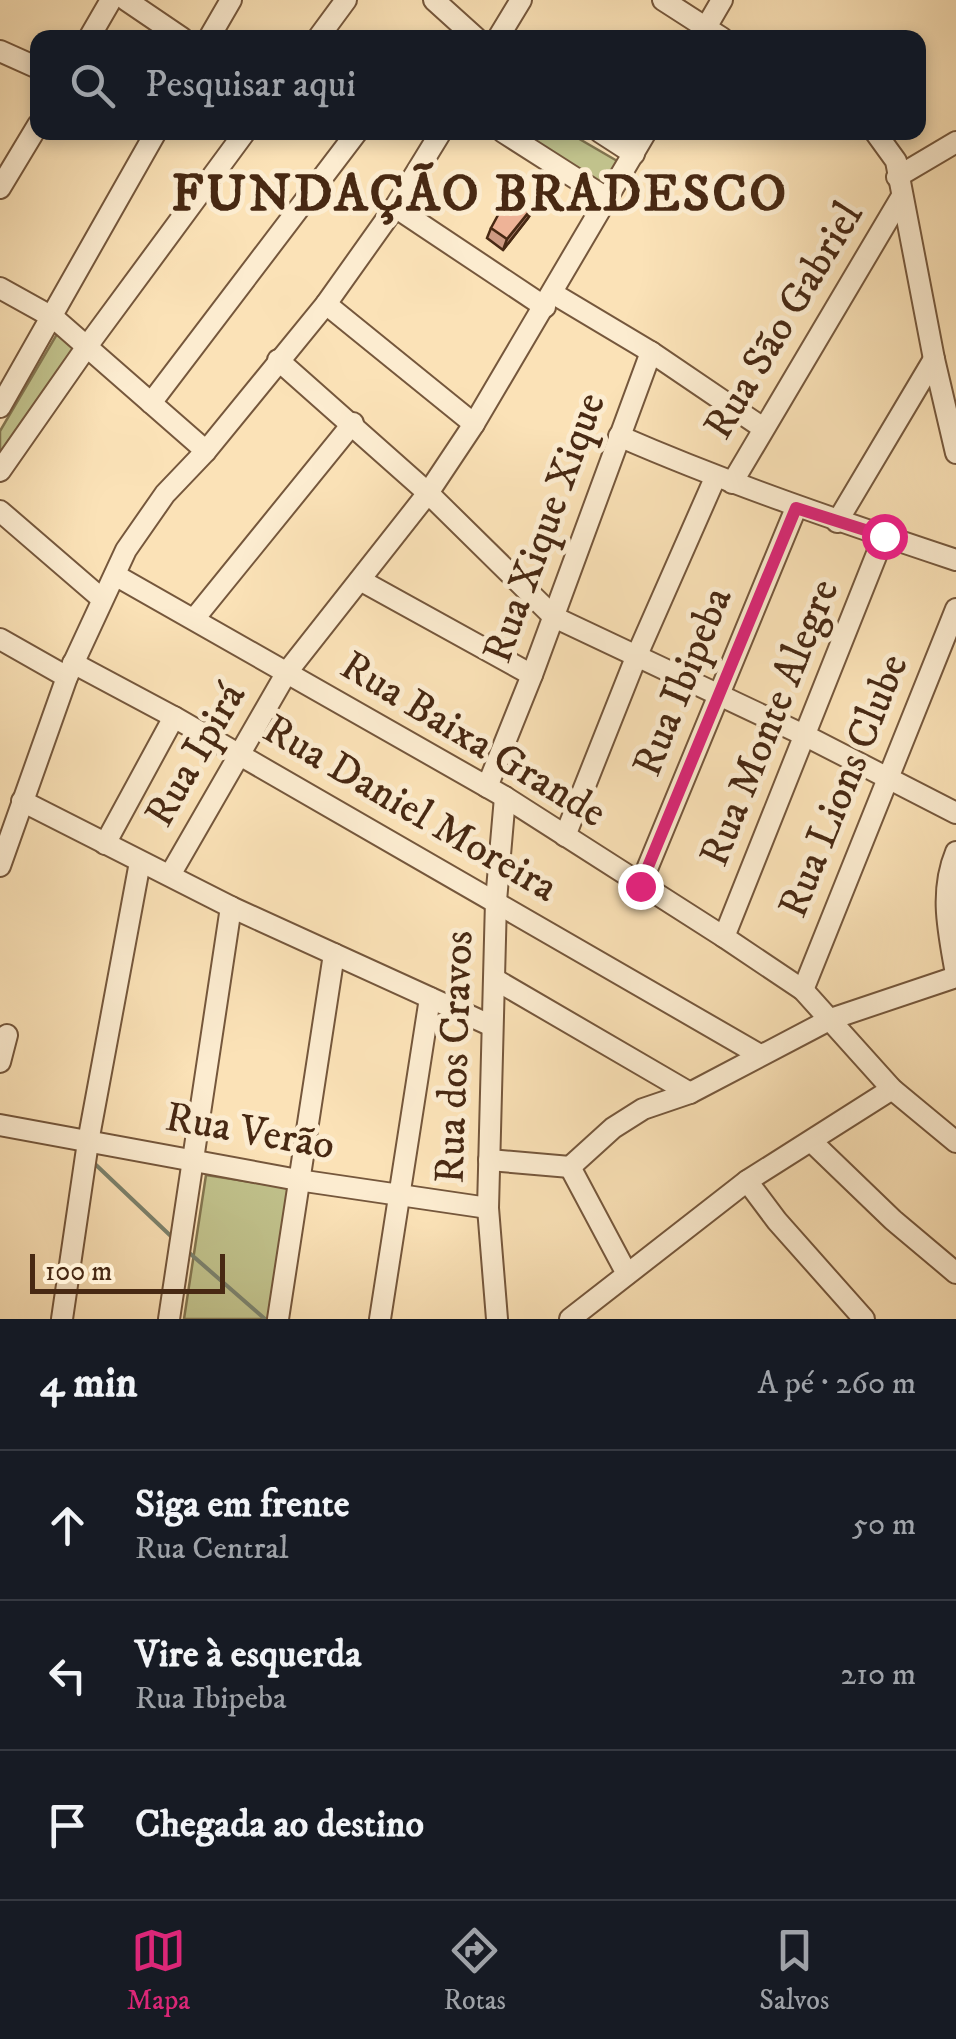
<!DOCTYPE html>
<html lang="pt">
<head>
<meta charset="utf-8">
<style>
	body { margin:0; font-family:"IM FELL DW Pica",serif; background:#242831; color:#f1f3f6 }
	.scale { position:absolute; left:30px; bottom:25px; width:195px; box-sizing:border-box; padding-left:10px; border:5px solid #482913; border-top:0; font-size:28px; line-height:35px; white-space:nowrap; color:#482913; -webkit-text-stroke:8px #fcecd0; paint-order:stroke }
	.stop { position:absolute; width:30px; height:30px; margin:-22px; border:8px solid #db2777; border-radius:50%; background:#fff }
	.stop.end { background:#db2777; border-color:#fff; box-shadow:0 2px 10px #0008 }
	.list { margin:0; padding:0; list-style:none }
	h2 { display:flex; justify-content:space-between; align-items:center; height:130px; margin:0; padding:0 40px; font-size:42px }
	h2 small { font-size:32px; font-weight:400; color:#9ea1a6 }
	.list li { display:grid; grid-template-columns:65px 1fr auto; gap:30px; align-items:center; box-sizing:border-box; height:150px; padding:0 40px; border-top:2px solid #363941 }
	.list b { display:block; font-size:38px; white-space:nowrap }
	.list p { margin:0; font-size:32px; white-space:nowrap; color:#9ea1a6 }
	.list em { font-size:32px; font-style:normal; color:#9ea1a6 }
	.icon { flex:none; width:55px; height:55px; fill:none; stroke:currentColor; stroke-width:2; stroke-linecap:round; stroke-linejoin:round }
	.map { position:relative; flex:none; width:956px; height:1319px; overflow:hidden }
	.search { position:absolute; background:#171b24; box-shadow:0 5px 15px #0003; left:30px; right:30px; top:30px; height:110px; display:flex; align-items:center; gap:25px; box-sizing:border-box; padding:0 35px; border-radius:20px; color:#9ea1a6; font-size:38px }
	.sheet { height:580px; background:#171b24 }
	nav { display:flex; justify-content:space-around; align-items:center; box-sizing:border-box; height:140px; border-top:2px solid #363941; background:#171b24; font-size:28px; color:#9ea1a6 }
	nav a { display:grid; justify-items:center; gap:5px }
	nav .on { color:#db2777 }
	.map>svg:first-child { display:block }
	.green { fill:#c1c28c; stroke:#847650; stroke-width:2.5 }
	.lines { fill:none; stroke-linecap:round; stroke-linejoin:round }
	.stream { stroke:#7c836e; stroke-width:4 }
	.minor-casing { stroke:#75573c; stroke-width:24 }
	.minor { stroke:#fcecd0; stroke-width:20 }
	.wall { fill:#cd9a82; stroke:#482913; stroke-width:2.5 }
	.shaded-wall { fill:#a77d6a; stroke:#482913; stroke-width:2.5 }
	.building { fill:#eeb397; stroke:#482913; stroke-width:2.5 }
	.route { stroke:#db2777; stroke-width:12 }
	.labels { text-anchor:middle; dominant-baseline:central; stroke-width:10; stroke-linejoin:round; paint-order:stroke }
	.street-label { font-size:42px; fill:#482913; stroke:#fcecd0 }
	.district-label { font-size:52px; font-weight:bold; letter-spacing:2.5px; fill:#482913; stroke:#fcecd0 }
</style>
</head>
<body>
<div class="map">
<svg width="956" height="1319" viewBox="0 0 956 1319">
	<rect width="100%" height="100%" fill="#fbe2b7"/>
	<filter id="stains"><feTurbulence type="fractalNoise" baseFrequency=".002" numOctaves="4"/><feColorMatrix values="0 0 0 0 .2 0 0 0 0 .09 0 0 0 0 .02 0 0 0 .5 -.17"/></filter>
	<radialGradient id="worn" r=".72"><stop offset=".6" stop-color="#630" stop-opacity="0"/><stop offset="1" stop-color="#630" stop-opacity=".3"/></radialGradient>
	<g class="green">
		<path d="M515 133H569L619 162 601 184Z"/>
		<path d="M57 334 76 348 0 457V431Z"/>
		<path d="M206 1175 290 1188 270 1319H184Z"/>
	</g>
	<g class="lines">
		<g class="stream">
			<path d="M95 1164 175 1240"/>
			<path d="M186 1250 265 1319"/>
		</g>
		<defs>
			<g id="minor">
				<path d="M126 0 182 38"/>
				<path d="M434 0 476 38"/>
				<path d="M663 0 722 38"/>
				<path d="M701 36 722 0"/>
				<path d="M89 38 111 0"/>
				<path d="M209 38 231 0"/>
				<path d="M318 38 346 0"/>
				<path d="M498 38 521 0"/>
				<path d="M0 51 38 68"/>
				<path d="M503 132 608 199"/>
				<path d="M600 132 634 154"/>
				<path d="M875 132 896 161 934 359 956 453"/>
				<path d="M897 177 956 142"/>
				<path d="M0 188 38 125"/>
				<path d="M395 207 545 307"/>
				<path d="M0 288 54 318 206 451"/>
				<path d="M554 294 651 352 763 428"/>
				<path d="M326 304 474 424"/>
				<path d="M278 360 428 493 554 617 806 736 956 813"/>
				<path d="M151 403 357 132"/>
				<path d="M0 407 156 132"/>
				<path d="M619 436C729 484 842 522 956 560"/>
				<path d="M0 471 88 345 245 132"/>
				<path d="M732 483 902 196"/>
				<path d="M0 511 102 599"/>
				<path d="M837 522 934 359"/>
				<path d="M115 575 505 797 724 937 803 990 892 1089 956 1142"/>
				<path d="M360 580 532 675"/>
				<path d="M194 619 353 423"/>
				<path d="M0 639 67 677"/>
				<path d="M73 663 174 717 760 1055"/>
				<path d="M487 787 532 675 651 352"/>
				<path d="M22 801 231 907 492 1026"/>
				<path d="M565 836 637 655 715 478"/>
				<path d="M105 844 174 717"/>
				<path d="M956 852C939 893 949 933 956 974"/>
				<path d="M0 866 67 677 126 550 165 494 206 451 326 304 395 207 441 132"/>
				<path d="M170 875 287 672 428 493 474 424 646 132"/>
				<path d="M640 886 796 508"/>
				<path d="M724 937 884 536"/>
				<path d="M496 980 690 1093"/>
				<path d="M803 990 956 609"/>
				<path d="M0 1062 7 1035"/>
				<path d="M0 1125 298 1180 488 1208"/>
				<path d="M812 1142 893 1220 956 1273"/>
				<path d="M489 1160 570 1167 613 1128 643 1109 690 1093 831 1019 956 977"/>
				<path d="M570 1167 627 1274"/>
				<path d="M747 1181 777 1221 864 1319"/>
				<path d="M62 1319 88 1142 140 862"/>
				<path d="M169 1319 231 907"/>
				<path d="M278 1319 334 954"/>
				<path d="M380 1319 430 998"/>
				<path d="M497 1319 488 1208 496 901 505 797"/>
				<path d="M570 1319 747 1181 892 1089"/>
			</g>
		</defs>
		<use href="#minor" class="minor-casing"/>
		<use href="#minor" class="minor"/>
	</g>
	<path class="wall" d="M528 218 503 250 487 238 491 228Z"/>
	<path class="shaded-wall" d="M532 208 528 218 503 250 507 239Z"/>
	<path class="building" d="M511 191 524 196 532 208 507 239 491 228Z"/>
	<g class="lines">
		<path class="route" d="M640 886 796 508 884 536"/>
	</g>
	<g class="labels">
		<g class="street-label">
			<text transform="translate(784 321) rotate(-59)">Rua São Gabriel</text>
			<text transform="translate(545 528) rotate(-70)">Rua Xique Xique</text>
			<text transform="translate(683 682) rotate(-68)">Rua Ibipeba</text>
			<text transform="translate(770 723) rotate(-68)">Rua Monte Alegre</text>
			<text transform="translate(473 740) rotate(31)">Rua Baixa Grande</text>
			<text transform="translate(196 755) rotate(-60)">Rua Ipirá</text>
			<text transform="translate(844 786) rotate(-68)">Rua Lions Clube</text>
			<text transform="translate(410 809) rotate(30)">Rua Daniel Moreira</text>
			<text transform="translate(455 1057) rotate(-88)">Rua dos Cravos</text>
			<text transform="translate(250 1132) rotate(10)">Rua Verão</text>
		</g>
		<g class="district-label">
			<text x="480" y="195">FUNDAÇÃO BRADESCO</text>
		</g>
	</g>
	<rect width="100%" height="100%" filter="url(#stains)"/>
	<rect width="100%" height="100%" fill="url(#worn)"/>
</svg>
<div class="scale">100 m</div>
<div class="stop" style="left:884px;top:536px"></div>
<div class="stop end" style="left:640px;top:886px"></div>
<div class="search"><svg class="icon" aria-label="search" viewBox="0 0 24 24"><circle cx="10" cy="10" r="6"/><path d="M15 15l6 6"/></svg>Pesquisar aqui</div>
</div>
<section class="sheet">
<h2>4 min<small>A pé · 260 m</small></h2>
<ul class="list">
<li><svg class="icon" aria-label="ahead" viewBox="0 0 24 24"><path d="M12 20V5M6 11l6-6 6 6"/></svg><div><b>Siga em frente</b><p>Rua Central</p></div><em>50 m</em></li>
<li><svg class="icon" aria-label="left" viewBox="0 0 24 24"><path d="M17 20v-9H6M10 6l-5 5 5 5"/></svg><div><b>Vire à esquerda</b><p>Rua Ibipeba</p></div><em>210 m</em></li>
<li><svg class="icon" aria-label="arrive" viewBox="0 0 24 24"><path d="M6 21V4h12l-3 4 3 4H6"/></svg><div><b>Chegada ao destino</b></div></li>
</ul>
</section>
<nav>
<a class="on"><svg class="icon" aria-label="map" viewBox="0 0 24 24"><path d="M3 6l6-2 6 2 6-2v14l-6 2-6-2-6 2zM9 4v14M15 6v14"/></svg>Mapa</a>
<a><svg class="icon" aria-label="directions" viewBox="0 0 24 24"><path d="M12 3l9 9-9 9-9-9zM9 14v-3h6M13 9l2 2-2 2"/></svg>Rotas</a>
<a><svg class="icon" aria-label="saved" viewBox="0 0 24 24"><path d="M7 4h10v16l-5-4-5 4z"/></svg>Salvos</a>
</nav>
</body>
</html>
